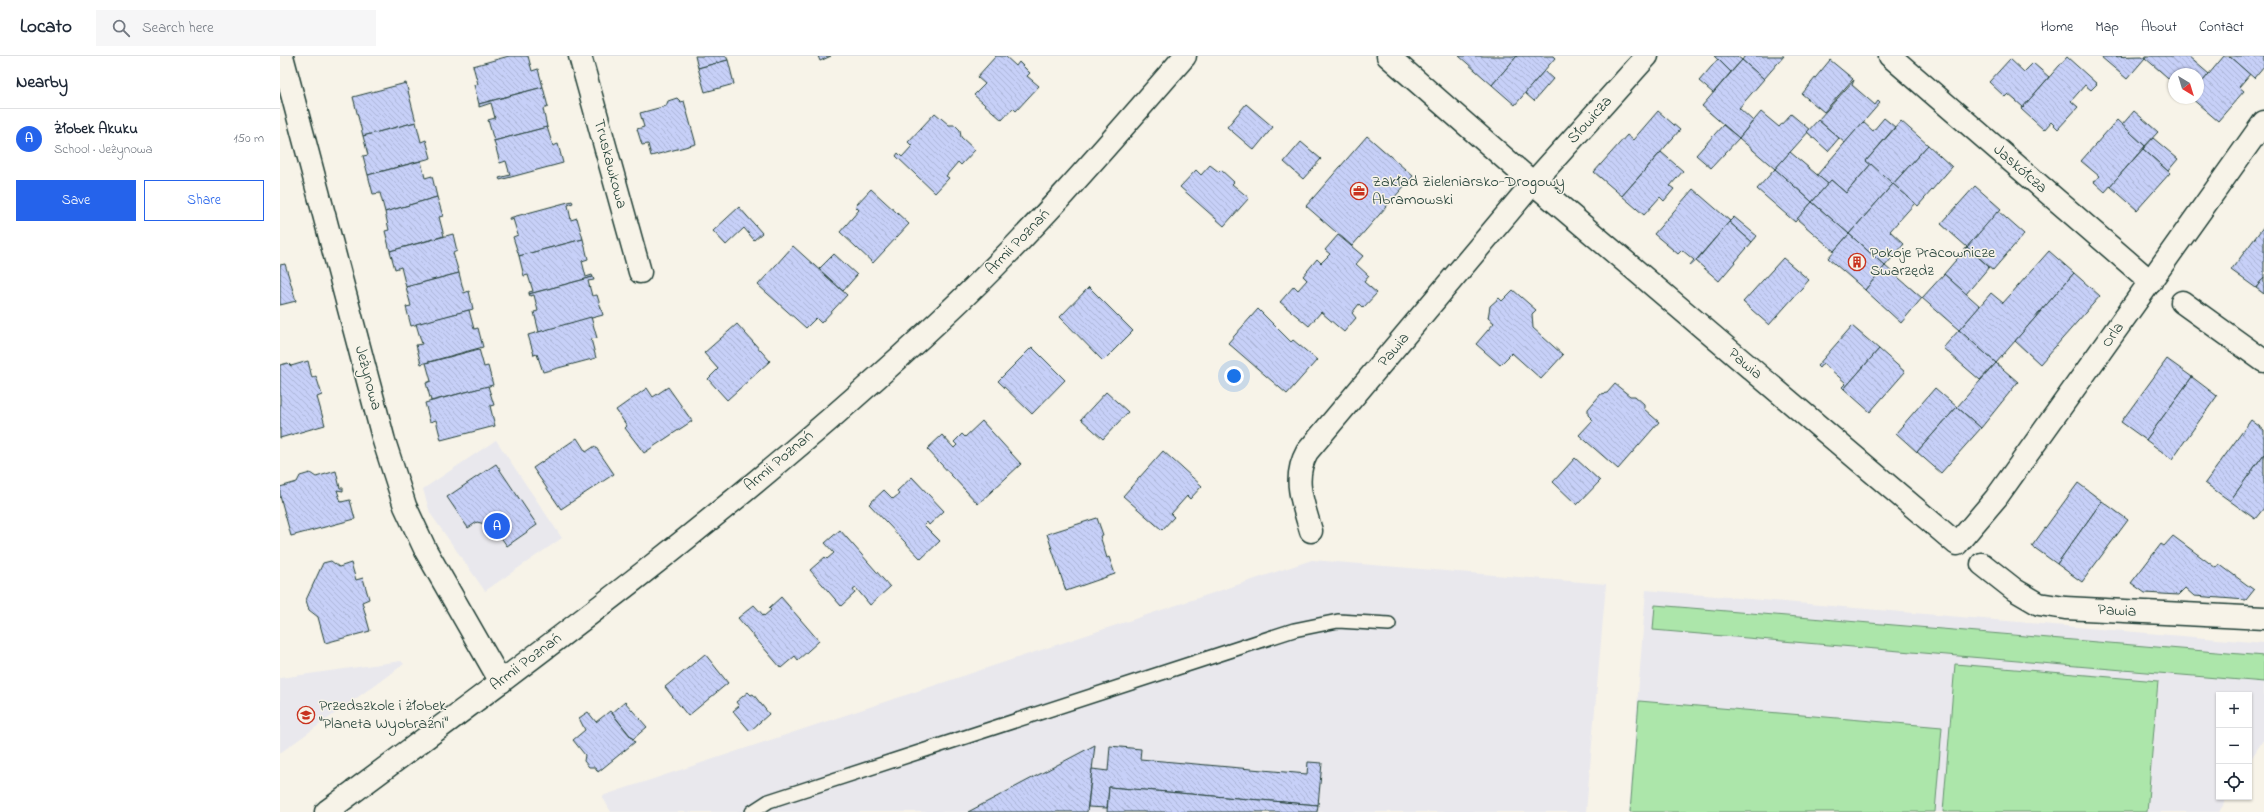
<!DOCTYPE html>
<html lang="en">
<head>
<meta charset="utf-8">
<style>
	body { margin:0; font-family:"Indie Flower",sans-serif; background:#f6f6f7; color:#1f2937 }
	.controls { position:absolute; right:12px; bottom:12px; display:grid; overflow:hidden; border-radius:0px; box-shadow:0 1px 3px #0004 }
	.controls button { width:36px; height:36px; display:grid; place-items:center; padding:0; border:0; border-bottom:1px solid #e0e1e3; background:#fff; color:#1f2937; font:20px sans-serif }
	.compass { position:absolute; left:1888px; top:12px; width:36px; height:36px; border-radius:50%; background:#fff; box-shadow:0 1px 3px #0004; rotate:142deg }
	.you { position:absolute; left:954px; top:320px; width:14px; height:14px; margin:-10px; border:3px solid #fff; border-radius:50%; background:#1a73e8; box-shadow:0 0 0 6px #1a73e833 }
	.badge { display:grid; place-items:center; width:26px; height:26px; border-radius:50%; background:#2563eb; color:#fff; font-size:13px; font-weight:700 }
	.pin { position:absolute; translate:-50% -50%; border:2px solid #fff; box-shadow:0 1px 4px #0006 }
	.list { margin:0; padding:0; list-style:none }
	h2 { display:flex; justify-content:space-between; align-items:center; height:52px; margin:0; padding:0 16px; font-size:17px }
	h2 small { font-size:13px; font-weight:400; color:#747a83 }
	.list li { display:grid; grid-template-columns:26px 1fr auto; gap:12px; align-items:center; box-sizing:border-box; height:60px; padding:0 16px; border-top:1px solid #e0e1e3 }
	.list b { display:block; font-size:15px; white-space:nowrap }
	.list p { margin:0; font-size:13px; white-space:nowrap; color:#747a83 }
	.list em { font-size:13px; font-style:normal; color:#747a83 }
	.actions { display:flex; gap:8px; padding:12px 16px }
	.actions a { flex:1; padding:9px 0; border:1px solid #2563eb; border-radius:0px; text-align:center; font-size:14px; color:#2563eb }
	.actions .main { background:#2563eb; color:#fff }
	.icon { flex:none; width:22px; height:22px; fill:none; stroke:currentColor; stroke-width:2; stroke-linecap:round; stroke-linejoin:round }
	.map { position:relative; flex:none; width:1984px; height:756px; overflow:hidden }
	header { display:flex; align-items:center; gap:24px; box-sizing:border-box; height:56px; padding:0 20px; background:#fff; border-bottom:1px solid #e0e1e3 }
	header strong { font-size:19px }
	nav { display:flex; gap:22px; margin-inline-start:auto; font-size:14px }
	.search { width:280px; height:36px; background:#f6f6f7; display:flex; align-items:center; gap:10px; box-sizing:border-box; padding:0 14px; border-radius:0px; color:#747a83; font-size:15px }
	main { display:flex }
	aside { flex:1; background:#fff }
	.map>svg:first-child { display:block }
	.built { fill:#e9e8ed }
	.pitch { fill:#ace6aa; stroke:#66926f }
	.building { fill:url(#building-back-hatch); stroke:#1f3d34 }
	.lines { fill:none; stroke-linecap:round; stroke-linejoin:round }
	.service-casing { stroke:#1f3d34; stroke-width:16 }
	.minor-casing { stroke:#1f3d34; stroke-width:25 }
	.service { stroke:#f7f3e8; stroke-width:13 }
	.minor { stroke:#f7f3e8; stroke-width:22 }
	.labels { text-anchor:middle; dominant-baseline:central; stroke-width:3; stroke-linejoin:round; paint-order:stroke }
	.street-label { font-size:16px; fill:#1f3d34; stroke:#f7f3e8 }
	.poi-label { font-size:16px; fill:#1f3d34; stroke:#f7f3e8; text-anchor:start }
</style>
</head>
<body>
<header>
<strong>Locato</strong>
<div class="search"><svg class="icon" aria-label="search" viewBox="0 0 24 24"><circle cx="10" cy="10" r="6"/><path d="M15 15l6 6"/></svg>Search here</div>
<nav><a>Home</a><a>Map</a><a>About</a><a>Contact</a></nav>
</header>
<main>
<aside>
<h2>Nearby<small></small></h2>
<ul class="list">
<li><span class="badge">A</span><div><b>Żłobek Akuku</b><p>School · Jeżynowa</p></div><em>150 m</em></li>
</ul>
<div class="actions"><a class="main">Save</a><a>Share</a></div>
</aside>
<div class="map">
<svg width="1984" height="756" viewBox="0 0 1984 756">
	<defs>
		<pattern id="building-back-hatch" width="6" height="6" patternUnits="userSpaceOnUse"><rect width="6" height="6" fill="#c7d0f8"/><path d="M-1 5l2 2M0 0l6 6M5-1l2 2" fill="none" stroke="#aab4d5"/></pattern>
	</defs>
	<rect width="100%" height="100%" fill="#f7f3e8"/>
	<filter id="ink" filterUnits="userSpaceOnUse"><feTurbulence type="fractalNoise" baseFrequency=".025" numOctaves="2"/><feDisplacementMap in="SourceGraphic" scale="8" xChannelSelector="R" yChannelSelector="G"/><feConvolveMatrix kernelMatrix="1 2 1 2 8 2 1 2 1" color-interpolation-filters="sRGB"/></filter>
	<g filter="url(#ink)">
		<g class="built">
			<path d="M216 384 282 482 205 535 150 457 143 433Z"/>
			<path d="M1032 504 1326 528 1306 756H331L322 740Z"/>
			<path d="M1366 534 1984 587V683L1969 706V639H1939V741H1948L1939 756H1349Z"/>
			<path d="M121 605 124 608 0 697V622Z"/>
		</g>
		<g class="pitch">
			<path d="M1375 549 1984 600V626L1373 574Z"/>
			<path d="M1675 608 1878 625 1867 756H1663Z"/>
			<path d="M1359 645 1662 671 1655 756H1350Z"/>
		</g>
		<g class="building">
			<path d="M229 0H248L252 15 258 13 263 31 199 48 194 29 198 28 193 10Z"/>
			<path d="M415 0H446L448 4 418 12Z"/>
			<path d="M538 0H551L540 5Z"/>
			<path d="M716 0H725L736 10 739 6 750 17 747 20 759 30 736 55 733 52 722 64 694 39 705 28 697 21Z"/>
			<path d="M1179 0H1237L1212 29Z"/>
			<path d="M1237 0H1273L1275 2 1235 49 1212 29Z"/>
			<path d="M1434 0H1457L1462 4 1451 16Z"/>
			<path d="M1465 0H1504L1484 23 1462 4Z"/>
			<path d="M1862 0 1865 2 1847 23 1821 1Z"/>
			<path d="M1866 0H1908L1929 18 1918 31V18H1894V27L1865 2Z"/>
			<path d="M1944 0H1949L1970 18 1959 31 1964 35 1938 65 1911 42H1918V31Z"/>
			<path d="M1949 0H1984V10L1974 22Z"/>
			<path d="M1787 1 1817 28 1811 34 1805 29 1791 45 1798 51 1778 73 1771 66 1764 74 1741 53Z"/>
			<path d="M1438 3 1451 16 1433 37 1419 25Z"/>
			<path d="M1730 3 1744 16 1753 7 1769 21 1743 51 1728 38 1725 41 1709 26Z"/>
			<path d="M448 4 454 28 425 36 418 12Z"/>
			<path d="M1462 4 1484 23 1459 52 1473 65 1459 82 1422 50Z"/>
			<path d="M1550 4 1573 23 1544 56 1522 38Z"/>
			<path d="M1264 15 1273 23 1254 45 1245 37Z"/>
			<path d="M1574 24 1572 29 1595 49 1598 45 1600 47 1565 87 1538 64Z"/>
			<path d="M126 27 136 66 83 80 73 41Z"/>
			<path d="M263 31 268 51 263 53 267 71 214 85 208 64 215 62 211 47 199 51V48Z"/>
			<path d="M397 42 401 46 404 45 416 88 371 100 368 88 362 89 357 73 364 71 360 57 386 50 388 45Z"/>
			<path d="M966 48 993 71 974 94 947 71Z"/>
			<path d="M1378 55 1400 74 1342 140 1314 116 1347 79 1353 84Z"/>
			<path d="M1854 55 1878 76 1865 90 1842 69Z"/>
			<path d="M1481 56 1499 71 1511 58 1530 74 1495 113 1459 82Z"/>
			<path d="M655 57 669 69H675L680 74 681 81 695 94 681 109 678 106 666 120 669 122 655 137 616 100 618 97 622 101 632 90 628 86Z"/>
			<path d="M1604 62 1615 71 1586 105 1591 108 1566 137 1551 124 1548 128 1537 119 1583 66 1593 75Z"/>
			<path d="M1538 64 1559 82 1548 95 1527 76Z"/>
			<path d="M1837 64 1865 90 1825 136 1814 126 1819 120 1801 105Z"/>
			<path d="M1621 65 1648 89 1613 128 1586 105Z"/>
			<path d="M136 66 141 86 146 84 151 102 88 119 83 100 88 99 83 80Z"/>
			<path d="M1443 69 1459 82 1431 112 1416 99Z"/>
			<path d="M267 71 273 90 278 88 283 107 220 124 219 122 230 119 226 105 220 107 214 85Z"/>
			<path d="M1087 80 1133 120 1072 190 1026 150Z"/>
			<path d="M1873 82 1898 103 1888 115 1863 93Z"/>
			<path d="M1021 86 1041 103 1023 123 1004 106Z"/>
			<path d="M1648 89 1672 111 1638 150 1613 128Z"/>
			<path d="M1863 93 1890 117 1857 154 1830 130Z"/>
			<path d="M1381 96 1403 115 1390 130 1394 133 1384 145 1380 141 1364 159 1342 140Z"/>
			<path d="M1510 96 1548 128 1532 146 1495 113Z"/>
			<path d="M141 105 145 122 152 120 157 141 105 156 100 137 93 138 88 119Z"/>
			<path d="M1591 108 1613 128 1569 178 1532 146 1551 124 1566 137Z"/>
			<path d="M930 109 939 116 941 114 954 126 952 128 969 142 944 170 900 131 916 114 921 119Z"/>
			<path d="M1495 113 1532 146 1515 166 1477 133Z"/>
			<path d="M1613 128 1635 147 1610 175 1624 188 1605 210 1569 178Z"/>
			<path d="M1695 130 1721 153 1687 191 1661 168Z"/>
			<path d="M591 133 629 168 593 207 560 176 579 154 575 150Z"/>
			<path d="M1413 133 1450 165 1411 210 1410 209 1414 204 1402 194 1398 198 1374 178Z"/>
			<path d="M157 141 163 160 159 161 164 180 110 195 105 175 109 174 105 156Z"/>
			<path d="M292 145 293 147 288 149 291 164 297 162 303 183 239 200 233 181 238 179 233 163 230 165 229 162Z"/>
			<path d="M1532 146 1569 178 1554 195 1517 163Z"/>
			<path d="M459 151 482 177 474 184 464 172 446 189 433 175Z"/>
			<path d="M1718 155 1744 178 1713 214 1687 191Z"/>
			<path d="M1454 161 1477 180 1472 186 1449 166Z"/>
			<path d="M1449 166 1472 186 1439 225 1416 205Z"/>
			<path d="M1984 170V221L1976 232 1951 214Z"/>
			<path d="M173 178 177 195 173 197 179 217 126 231 121 211 115 213 110 195Z"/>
			<path d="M1569 178 1605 210 1585 234 1548 202Z"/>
			<path d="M1058 179 1083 200 1076 208 1089 220 1084 226 1097 237 1083 252 1079 248 1072 257 1076 262 1064 276 1041 256 1029 270 1000 246 1014 230 1018 234 1027 224 1023 220 1037 203 1041 207 1050 198 1045 194Z"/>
			<path d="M303 183 308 203 302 205 306 221 312 219 313 221 249 238V236L253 235 248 219 244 220 239 200Z"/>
			<path d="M513 190 567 239 541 267 536 262 526 272 478 229Z"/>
			<path d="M1687 191 1709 211 1686 238 1664 218Z"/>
			<path d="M1769 195 1794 217 1716 307 1679 274 1711 237 1723 247Z"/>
			<path d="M554 198 577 219 563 235 539 213Z"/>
			<path d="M1503 202 1529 224 1489 269 1463 246Z"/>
			<path d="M5 208 16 245 0 249V209Z"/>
			<path d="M1605 210 1642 242 1621 267 1585 234Z"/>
			<path d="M179 217 184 237 189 235 193 253 131 270 126 251 131 250 126 231Z"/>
			<path d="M1794 217 1820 240 1760 308 1735 285Z"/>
			<path d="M1664 218 1700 250 1679 274 1642 242Z"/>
			<path d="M313 221 314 224 308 225 312 240 317 239 323 259 259 276 254 256 258 255 254 239 250 240 249 238Z"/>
			<path d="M1984 221V238L1976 232Z"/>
			<path d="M809 231 853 275 823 305 780 261Z"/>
			<path d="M1233 234 1256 254 1252 258 1253 272 1283 299 1261 323 1232 297 1220 309 1196 288 1214 267 1208 262 1210 250 1219 242 1222 245Z"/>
			<path d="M978 253 1011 286 1013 284 1037 304 1007 338 948 287Z"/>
			<path d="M189 254 194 273 198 272 203 291 141 308 136 289 142 288 136 268Z"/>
			<path d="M311 261 317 282 311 283 316 302 263 316 257 298 254 299 248 279Z"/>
			<path d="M457 268 490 305 447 344 428 323 438 313 424 297Z"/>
			<path d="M1572 270 1599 293 1564 333 1562 331 1566 327 1543 307 1539 312 1537 310Z"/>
			<path d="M1679 274 1716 307 1700 324 1663 292Z"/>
			<path d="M752 291 785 324 752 358 718 325Z"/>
			<path d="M199 293 204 311 208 310 213 329 151 345 146 327 151 325 146 307Z"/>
			<path d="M1599 293 1625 316 1590 356 1564 333Z"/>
			<path d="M1887 303 1912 321 1866 384 1841 366Z"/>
			<path d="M28 305 32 322 36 320 42 339 37 341 45 369 0 382V309L8 307 11 310Z"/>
			<path d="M1716 307 1738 326 1701 372 1677 351Z"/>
			<path d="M1912 321 1937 340 1892 403 1866 384Z"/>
			<path d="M1335 328 1350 340H1355L1364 348V353L1379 366 1338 413 1299 379 1313 364 1308 359V353L1321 338 1327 337Z"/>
			<path d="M208 330 214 349 210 350 215 370 161 384 156 364 150 366 145 347Z"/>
			<path d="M388 331 412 365 364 397 345 372 347 370 336 354 367 332 373 341Z"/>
			<path d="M1655 332 1677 351 1637 396 1616 377Z"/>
			<path d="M826 336 848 356 823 383 801 363Z"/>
			<path d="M1677 351 1701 372 1661 417 1637 396Z"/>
			<path d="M1971 364 1984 374V398L1950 445 1925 427Z"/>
			<path d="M702 365 741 408 698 448 647 393 662 379 674 392 677 389 674 386 682 378 685 381Z"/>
			<path d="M297 382 306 396 315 390 334 418 281 453 253 412Z"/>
			<path d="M883 395 922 430 910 443 907 440 891 458 894 461 882 474 843 440Z"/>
			<path d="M1984 398V452L1975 463 1950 445Z"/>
			<path d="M1295 402 1320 425 1297 449 1273 426Z"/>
			<path d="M216 408 257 469 227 490 213 470 197 466 188 472 167 441Z"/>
			<path d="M56 415 60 432H63V435L57 434 61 446 70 444 75 463 11 480 0 440V431L17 426 20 420 30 417 36 421Z"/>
			<path d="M632 421 664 455 649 469 647 466 644 469 660 485 641 503 589 448 604 434 613 443 619 438 617 435Z"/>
			<path d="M1798 427 1822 445 1777 508 1752 490Z"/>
			<path d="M1822 445 1848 464 1802 526 1777 508Z"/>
			<path d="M817 462 823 479 820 480 827 502 829 501 835 518 786 535 767 478Z"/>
			<path d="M560 474 610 531 590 549 576 532 573 534 575 537 561 550 530 514 545 501 547 503 554 497 545 487Z"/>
			<path d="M1893 480 1936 512 1939 508 1974 534 1966 544 1914 540 1905 532 1898 539 1865 537 1851 527 1881 488 1884 490Z"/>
			<path d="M51 505 59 511 71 507 76 524 83 522 89 543 82 546 90 575 45 587 38 561 29 554 26 544 43 507Z"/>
			<path d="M501 541 539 585 518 604 515 600 501 612 458 562 474 549 484 560 491 554 489 552Z"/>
			<path d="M425 598 448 627 408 660 385 631Z"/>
			<path d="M468 636 471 639 473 638 489 658 470 675 453 655 459 650 456 646Z"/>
			<path d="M345 646 367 671 353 683 332 657Z"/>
			<path d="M330 655 355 686 318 716 315 711H309L304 705 305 699 293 684 305 674 299 662 308 656 316 666Z"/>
			<path d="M815 689 807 756H688Z"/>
			<path d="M830 690 861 693 860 703 1027 718 1028 706 1042 707 1038 749 829 731 827 752 808 751 812 713 828 715Z"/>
			<path d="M829 731 1038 749 1037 756H827Z"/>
		</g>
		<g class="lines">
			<defs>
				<path id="service" d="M472 756 489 745 1014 574 1058 565 1109 568"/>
				<g id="minor">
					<path d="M2 0 104 385 125 450 146 495 221 626"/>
					<path d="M300 0 360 216"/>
					<path d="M1108 0 1253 127 1677 488 1716 442 1984 66"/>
					<path d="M1610 0 1871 226"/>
					<path d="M1902 246 1984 305"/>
					<path d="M1031 475C1023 447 1012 423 1027 396L1253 127 1367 0"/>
					<path d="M1702 508 1735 534 1759 548 1785 552 1984 562"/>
					<path d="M46 756C257 600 470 443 662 262 749 181 827 90 905 0"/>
				</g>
			</defs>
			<use href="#service" class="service-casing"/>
			<use href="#minor" class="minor-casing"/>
			<use href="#service" class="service"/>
			<use href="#minor" class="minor"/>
		</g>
	</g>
	<defs>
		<symbol id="office-ring" viewBox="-11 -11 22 22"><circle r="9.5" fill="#f7f3e8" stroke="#c8321e" stroke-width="1.5"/><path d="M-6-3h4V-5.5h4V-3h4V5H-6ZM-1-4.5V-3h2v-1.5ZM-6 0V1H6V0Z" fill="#c8321e"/></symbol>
		<symbol id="building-ring" viewBox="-11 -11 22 22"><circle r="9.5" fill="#f7f3e8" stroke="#c8321e" stroke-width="1.5"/><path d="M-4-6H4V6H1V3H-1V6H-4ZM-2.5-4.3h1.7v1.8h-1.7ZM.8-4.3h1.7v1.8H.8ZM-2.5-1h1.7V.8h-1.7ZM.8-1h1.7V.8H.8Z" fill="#c8321e"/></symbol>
		<symbol id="school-ring" viewBox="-11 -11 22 22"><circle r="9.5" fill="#f7f3e8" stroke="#c8321e" stroke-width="1.5"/><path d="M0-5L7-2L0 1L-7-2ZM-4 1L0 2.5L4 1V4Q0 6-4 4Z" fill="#c8321e"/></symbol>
	</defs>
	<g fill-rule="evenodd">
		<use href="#office-ring" x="1069" y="125" width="20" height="20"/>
		<use href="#building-ring" x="1567" y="196" width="20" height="20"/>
		<use href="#school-ring" x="16" y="649" width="20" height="20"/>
	</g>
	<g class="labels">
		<g class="street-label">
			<text transform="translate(1310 64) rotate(-48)">Słowicza</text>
			<text transform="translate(330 108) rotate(75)">Truskawkowa</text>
			<text transform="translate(1740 113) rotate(41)">Jaskółcza</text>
			<text transform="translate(738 186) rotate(-46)">Armii Poznań</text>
			<text transform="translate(1833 279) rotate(-55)">Orla</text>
			<text transform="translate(1114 294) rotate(-50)">Pawia</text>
			<text transform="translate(1465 308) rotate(40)">Pawia</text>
			<text transform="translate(88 322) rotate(75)">Jeżynowa</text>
			<text transform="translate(499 405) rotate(-40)">Armii Poznań</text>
			<text transform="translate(1837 555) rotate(3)">Pawia</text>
			<text transform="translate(246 606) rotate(-37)">Armii Poznań</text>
		</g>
		<g class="poi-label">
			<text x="1092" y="126">Zakład Zieleniarsko-Drogowy<tspan x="1092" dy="18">Abramowski</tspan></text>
			<text x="1590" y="197">Pokoje Pracownicze<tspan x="1590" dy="18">Swarzędz</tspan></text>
			<text x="39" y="650">Przedszkole i żłobek<tspan x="39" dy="18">"Planeta Wyobraźni"</tspan></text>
		</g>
	</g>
</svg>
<div class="controls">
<button>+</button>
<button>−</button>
<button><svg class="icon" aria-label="locate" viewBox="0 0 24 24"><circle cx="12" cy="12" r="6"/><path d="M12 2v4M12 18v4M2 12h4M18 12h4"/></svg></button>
</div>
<svg class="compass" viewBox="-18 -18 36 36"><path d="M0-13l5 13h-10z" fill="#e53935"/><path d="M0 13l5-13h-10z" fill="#747a83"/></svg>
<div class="you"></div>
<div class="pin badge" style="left:217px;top:470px">A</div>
</div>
</main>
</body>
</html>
